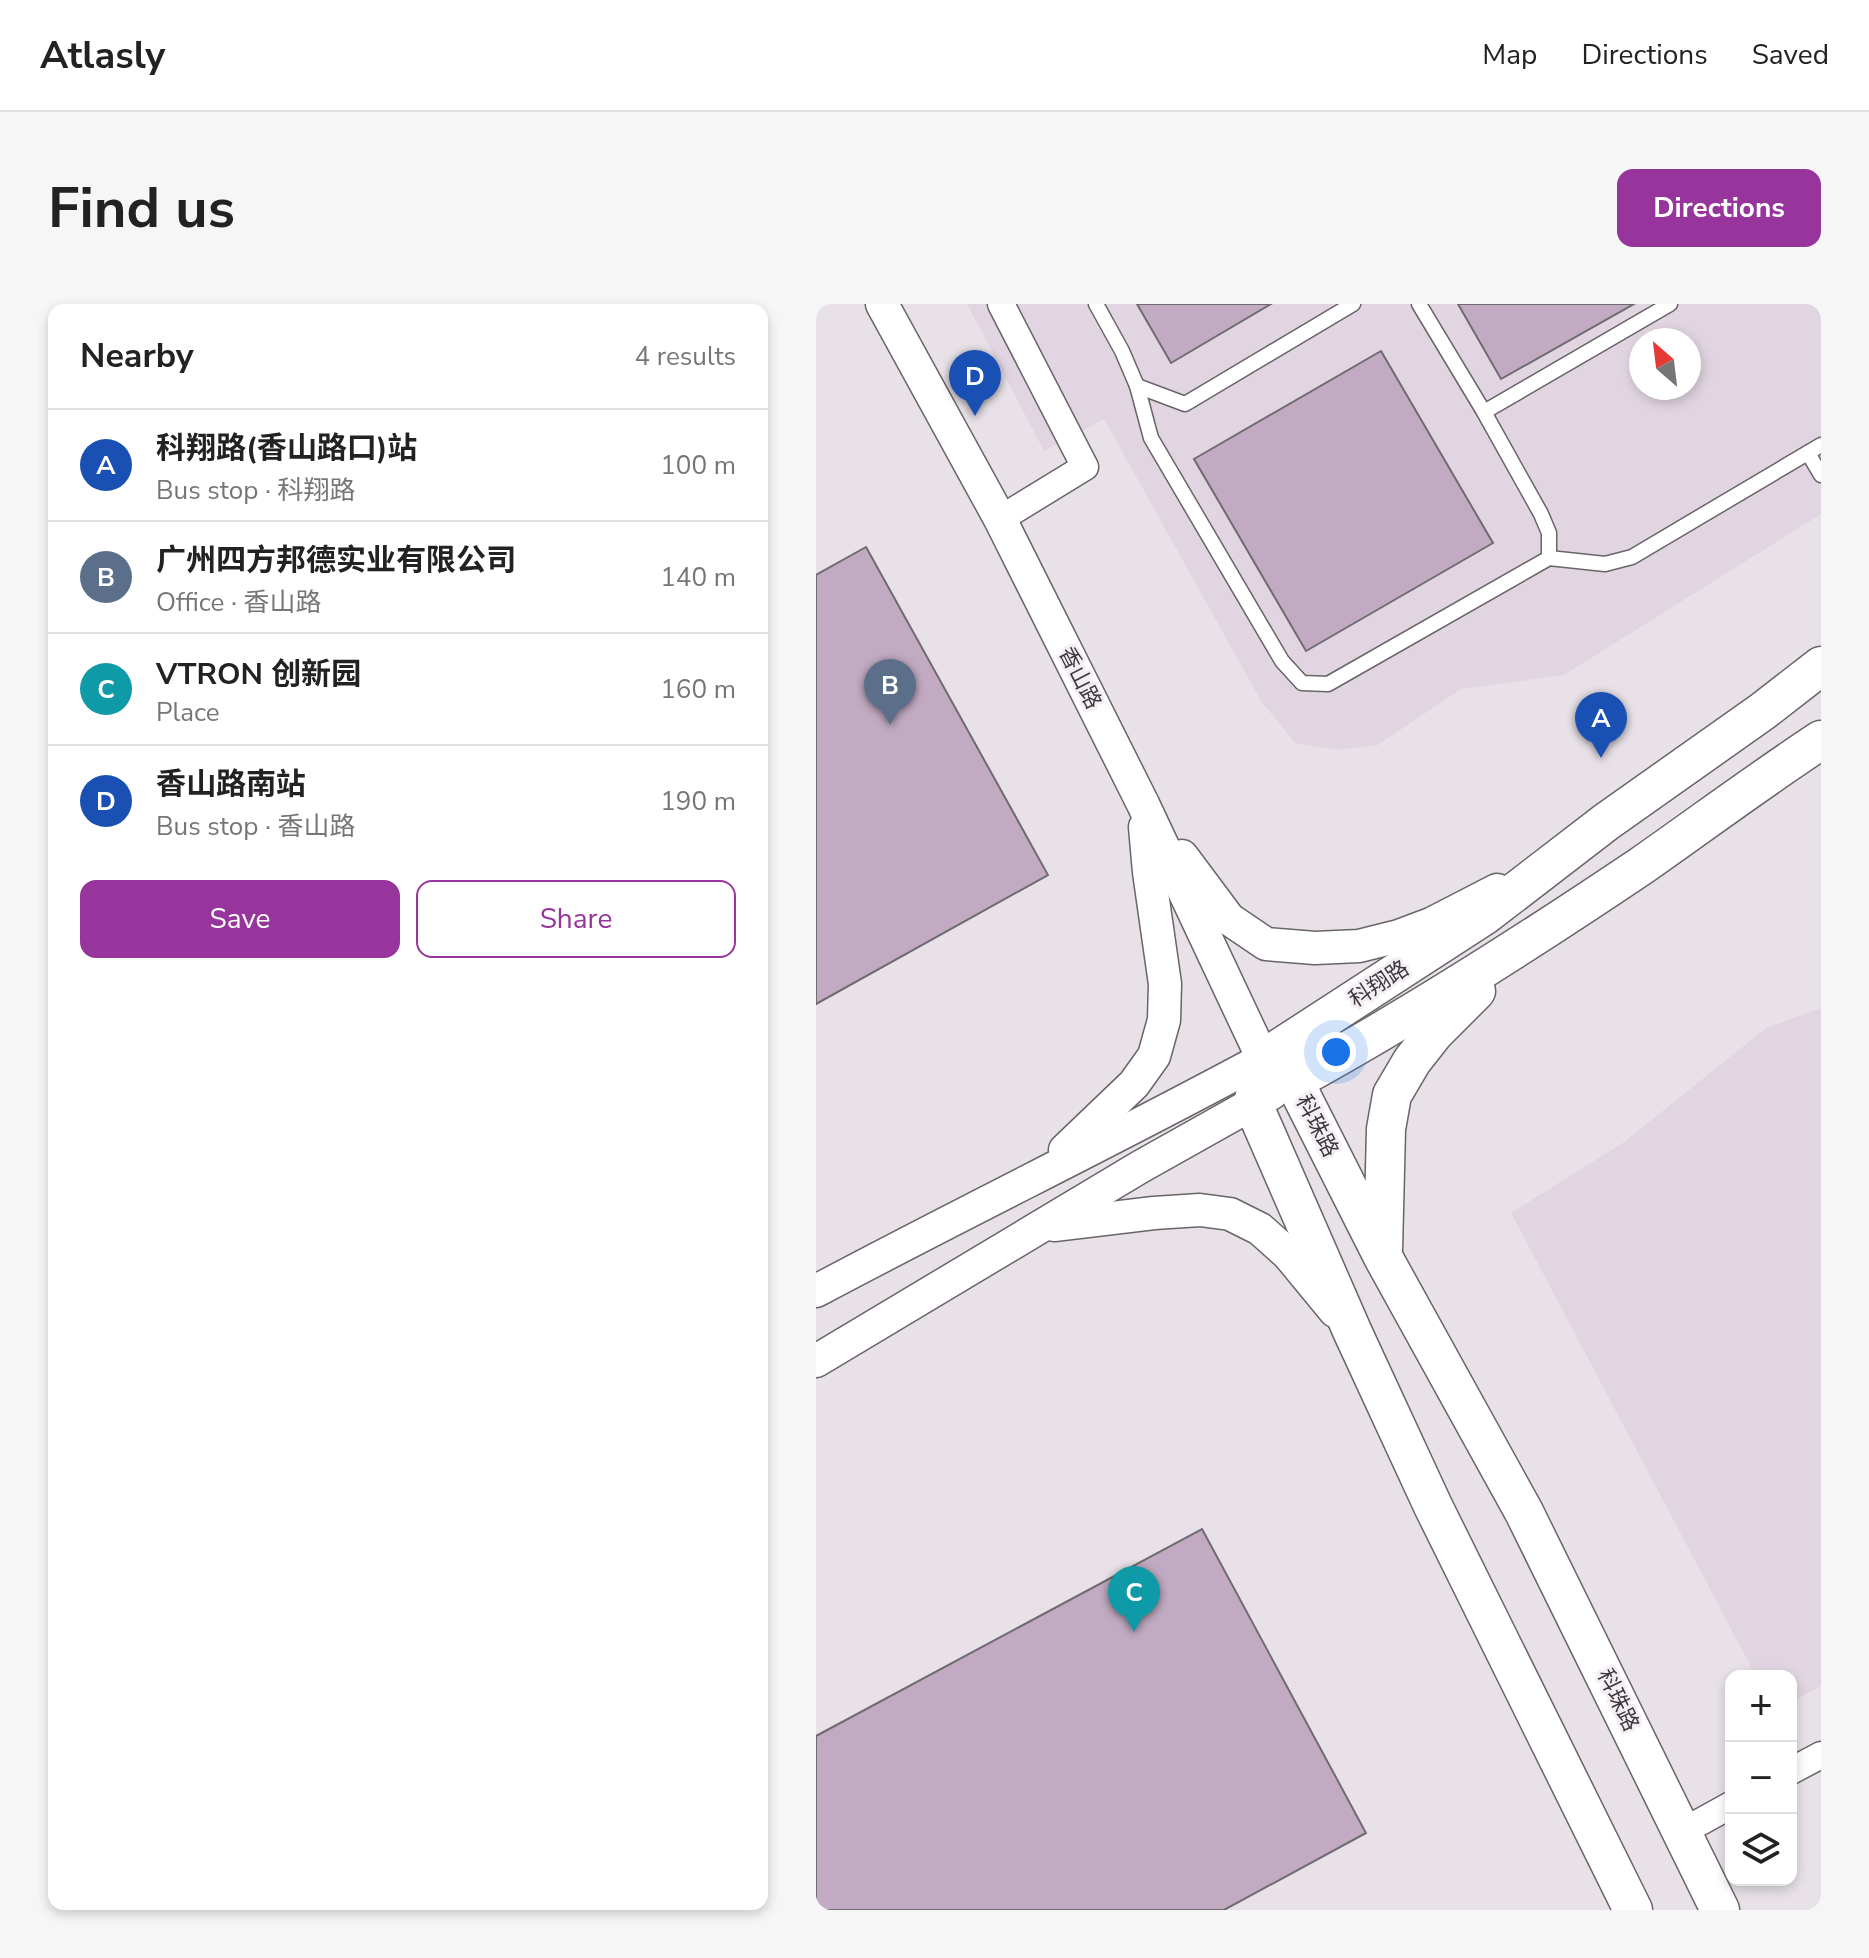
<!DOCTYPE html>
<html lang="en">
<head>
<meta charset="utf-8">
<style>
	body { margin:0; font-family:"Nunito Sans","Noto Sans SC",sans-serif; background:#f6f6f6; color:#222 }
	.controls { position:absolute; right:24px; bottom:24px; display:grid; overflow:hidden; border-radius:16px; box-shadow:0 4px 12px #0003 }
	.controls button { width:72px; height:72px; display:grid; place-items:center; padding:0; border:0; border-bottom:2px solid #e0e0e0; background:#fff; color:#222; font:40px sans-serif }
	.compass { position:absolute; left:813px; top:24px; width:72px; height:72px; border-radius:50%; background:#fff; box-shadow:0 4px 12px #0003; rotate:332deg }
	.you { position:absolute; left:520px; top:748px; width:28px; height:28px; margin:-20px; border:6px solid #fff; border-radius:50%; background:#1a73e8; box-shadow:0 0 0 12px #1a73e833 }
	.badge { display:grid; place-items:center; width:52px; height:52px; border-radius:50%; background:#97359c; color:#fff; font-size:26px; font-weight:700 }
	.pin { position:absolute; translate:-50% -66px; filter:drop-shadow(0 2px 4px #0008) }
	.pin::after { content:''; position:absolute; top:42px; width:28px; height:24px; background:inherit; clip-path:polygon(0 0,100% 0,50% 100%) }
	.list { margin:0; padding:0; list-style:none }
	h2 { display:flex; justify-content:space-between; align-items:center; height:104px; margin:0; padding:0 32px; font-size:34px }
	h2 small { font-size:26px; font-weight:400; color:#767676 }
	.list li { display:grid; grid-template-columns:52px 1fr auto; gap:24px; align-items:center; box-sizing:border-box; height:112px; padding:0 32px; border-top:2px solid #e0e0e0 }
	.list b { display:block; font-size:30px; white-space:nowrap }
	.list p { margin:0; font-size:26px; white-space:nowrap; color:#767676 }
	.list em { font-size:26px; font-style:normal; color:#767676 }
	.actions { display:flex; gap:16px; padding:24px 32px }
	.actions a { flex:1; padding:18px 0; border:2px solid #97359c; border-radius:16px; text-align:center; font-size:28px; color:#97359c }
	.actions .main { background:#97359c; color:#fff }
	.icon { flex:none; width:44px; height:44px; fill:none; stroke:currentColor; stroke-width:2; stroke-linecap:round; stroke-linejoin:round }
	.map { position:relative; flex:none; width:1005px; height:1606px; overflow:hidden; border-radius:16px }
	header { display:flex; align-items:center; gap:48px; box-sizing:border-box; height:112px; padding:0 40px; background:#fff; border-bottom:2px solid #e0e0e0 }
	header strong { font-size:38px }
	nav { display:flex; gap:44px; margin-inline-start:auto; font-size:28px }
	.intro { display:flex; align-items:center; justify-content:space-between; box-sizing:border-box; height:192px; padding:0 48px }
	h1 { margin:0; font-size:56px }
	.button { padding:20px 36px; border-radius:16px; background:#97359c; color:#fff; font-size:28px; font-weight:700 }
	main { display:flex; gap:48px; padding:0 48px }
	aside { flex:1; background:#fff; border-radius:16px; box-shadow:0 4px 12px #0003 }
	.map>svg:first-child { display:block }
	.built { fill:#e1d5e1; fill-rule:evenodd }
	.building { fill:#c2abc2; stroke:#706b70; stroke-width:2 }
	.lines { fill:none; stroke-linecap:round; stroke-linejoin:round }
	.service-casing { stroke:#696469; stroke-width:17 }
	.minor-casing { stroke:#696469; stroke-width:29 }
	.tertiary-casing { stroke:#696469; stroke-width:35 }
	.secondary-casing { stroke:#696469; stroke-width:41 }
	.service { stroke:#fff; stroke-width:14 }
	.minor { stroke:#fff; stroke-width:26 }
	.tertiary { stroke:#fff; stroke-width:32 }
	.secondary { stroke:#fff; stroke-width:38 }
	.labels { text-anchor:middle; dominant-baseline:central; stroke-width:6; stroke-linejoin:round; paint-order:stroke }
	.street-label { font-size:22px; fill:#3b393b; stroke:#f5eff5 }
</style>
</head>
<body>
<header>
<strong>Atlasly</strong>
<nav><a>Map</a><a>Directions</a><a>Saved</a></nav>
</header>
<div class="intro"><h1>Find us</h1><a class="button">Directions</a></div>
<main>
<aside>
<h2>Nearby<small>4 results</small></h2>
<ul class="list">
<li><span class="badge" style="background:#1a4fb4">A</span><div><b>科翔路(香山路口)站</b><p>Bus stop · 科翔路</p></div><em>100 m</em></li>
<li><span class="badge" style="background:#5c6f8a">B</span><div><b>广州四方邦德实业有限公司</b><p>Office · 香山路</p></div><em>140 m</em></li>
<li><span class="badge" style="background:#0f9aa8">C</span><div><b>VTRON 创新园</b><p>Place</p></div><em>160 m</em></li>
<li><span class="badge" style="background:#1a4fb4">D</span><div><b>香山路南站</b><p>Bus stop · 香山路</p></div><em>190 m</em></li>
</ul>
<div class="actions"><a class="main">Save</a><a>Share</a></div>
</aside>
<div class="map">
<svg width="1005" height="1606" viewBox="0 0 1005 1606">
	<rect width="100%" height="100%" fill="#e8e2e8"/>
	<g class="built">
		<path d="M151 0H1005V210L748 371 645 385 562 441 521 446 479 439 445 397 288 115 228 147ZM825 36H873V84H825Z"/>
		<path d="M1005 704V1382L975 1398V1372H940L695 909 808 838 950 724Z"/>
	</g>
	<g class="building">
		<path d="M321 0H455L355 59Z"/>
		<path d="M642 0H818L685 75Z"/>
		<path d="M565 47 677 239 490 347 378 155Z"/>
		<path d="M50 243 232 571 0 700V271Z"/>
		<path d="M386 1225 550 1529 408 1606H0V1432Z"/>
	</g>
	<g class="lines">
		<defs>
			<g id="service">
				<path d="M280 0 306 47 321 82 335 134 466 357 486 379 512 380 733 254 789 260 816 253 1005 141"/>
				<path d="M603 0 668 108 725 210 733 229V254"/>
				<path d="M321 82 369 100 537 0"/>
				<path d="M668 108 854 0"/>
				<path d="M992 149 1005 171"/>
			</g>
			<g id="minor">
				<path d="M184 215 269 163 185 0"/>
				<path d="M975 1467 1005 1451"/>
				<path d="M866 1528 915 1501"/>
			</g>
			<g id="tertiary">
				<path d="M366 552 413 615 450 640 499 644 543 642 583 632 615 620 681 586"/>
				<path d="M249 846 318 780 338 752 348 716 349 680 333 568 329 523"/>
				<path d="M238 921 338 909 384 906 414 910 444 925 472 950 519 1007"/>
				<path d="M0 987C148 908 299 835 447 755L327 500 184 215 66 0"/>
				<path d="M0 1057 324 863 456 789"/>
			</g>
			<g id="secondary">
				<path d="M447 755 478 777 567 953 708 1208 904 1606"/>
				<path d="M447 755 437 800 537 1029 617 1202 817 1606"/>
				<path d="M447 755 669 611 790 518 947 407 1005 362"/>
				<path d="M478 777C597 712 712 638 825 562 885 520 944 476 1005 436"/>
				<path d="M567 946 570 825 576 791 596 757 618 729 660 687"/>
			</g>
		</defs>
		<use href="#service" class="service-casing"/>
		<use href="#minor" class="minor-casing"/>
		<use href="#tertiary" class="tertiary-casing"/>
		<use href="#secondary" class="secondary-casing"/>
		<use href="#service" class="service"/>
		<use href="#minor" class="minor"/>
		<use href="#tertiary" class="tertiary"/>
		<use href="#secondary" class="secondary"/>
	</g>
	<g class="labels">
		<g class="street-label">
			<text transform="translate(264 374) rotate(63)">香山路</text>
			<text transform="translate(563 680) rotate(-33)">科翔路</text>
			<text transform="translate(501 822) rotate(63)">科珠路</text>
			<text transform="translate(802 1396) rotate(64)">科珠路</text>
		</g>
	</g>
</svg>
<div class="controls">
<button>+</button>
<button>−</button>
<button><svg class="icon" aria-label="layers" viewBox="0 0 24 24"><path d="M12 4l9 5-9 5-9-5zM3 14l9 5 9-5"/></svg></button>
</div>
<svg class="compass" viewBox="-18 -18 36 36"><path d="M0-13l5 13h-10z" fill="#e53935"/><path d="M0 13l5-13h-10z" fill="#767676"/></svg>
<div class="you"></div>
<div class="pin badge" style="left:785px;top:454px;background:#1a4fb4">A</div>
<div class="pin badge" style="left:74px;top:421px;background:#5c6f8a">B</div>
<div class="pin badge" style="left:318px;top:1328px;background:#0f9aa8">C</div>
<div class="pin badge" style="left:159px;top:112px;background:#1a4fb4">D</div>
</div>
</main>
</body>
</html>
